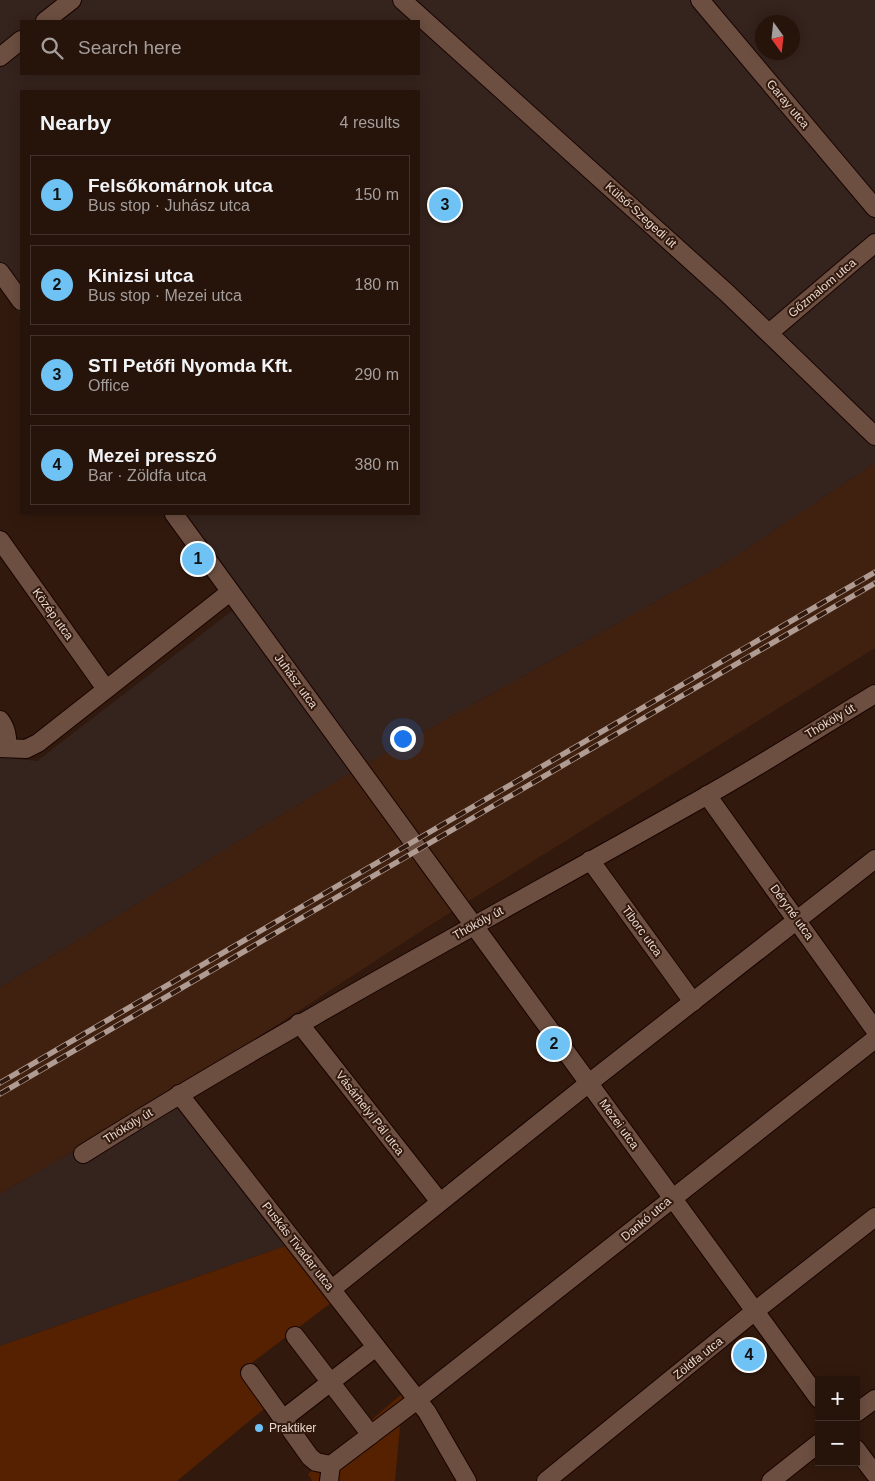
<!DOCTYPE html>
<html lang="en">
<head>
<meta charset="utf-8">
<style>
	body { margin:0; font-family:Arial,sans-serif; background:#322018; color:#f1f3f6 }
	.controls { position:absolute; right:15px; bottom:15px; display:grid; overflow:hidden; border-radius:0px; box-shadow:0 2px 12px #0003 }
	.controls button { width:45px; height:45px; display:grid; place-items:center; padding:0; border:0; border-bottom:1px solid #42322b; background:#26130a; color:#f1f3f6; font:25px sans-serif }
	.compass { position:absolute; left:755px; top:15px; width:45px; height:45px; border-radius:50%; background:#26130a; box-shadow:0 2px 12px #0003; rotate:165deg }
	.you { position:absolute; left:402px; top:738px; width:18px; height:18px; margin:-12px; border:4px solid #fff; border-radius:50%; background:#1a73e8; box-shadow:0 0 0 8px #1a73e833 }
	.badge { display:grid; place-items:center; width:32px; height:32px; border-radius:50%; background:#6fc2f4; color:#111; font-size:16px; font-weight:700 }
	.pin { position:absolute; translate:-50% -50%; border:2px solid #fff; box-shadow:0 1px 5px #0006 }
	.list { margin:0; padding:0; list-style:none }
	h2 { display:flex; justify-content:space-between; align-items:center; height:65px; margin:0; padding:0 20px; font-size:21px }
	h2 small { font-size:16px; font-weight:400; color:#a49e9c }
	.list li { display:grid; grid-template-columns:32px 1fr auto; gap:15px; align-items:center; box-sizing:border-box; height:80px; margin:0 10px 10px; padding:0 10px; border:1px solid #42322b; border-radius:0px }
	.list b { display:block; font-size:19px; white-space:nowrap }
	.list p { margin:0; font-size:16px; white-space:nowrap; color:#a49e9c }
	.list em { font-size:16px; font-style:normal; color:#a49e9c }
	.icon { flex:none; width:28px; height:28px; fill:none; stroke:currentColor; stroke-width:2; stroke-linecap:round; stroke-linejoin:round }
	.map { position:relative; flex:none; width:875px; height:1481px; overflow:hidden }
	.search { position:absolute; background:#26130a; box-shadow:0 2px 12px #0003; left:20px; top:20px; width:400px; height:55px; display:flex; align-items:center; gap:12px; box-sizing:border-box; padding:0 18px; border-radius:0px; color:#a49e9c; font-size:19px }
	.panel { position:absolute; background:#26130a; box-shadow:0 2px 12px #0003; left:20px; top:90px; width:400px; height:425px; border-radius:0px }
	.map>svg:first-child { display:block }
	.industrial { fill:#35231d; fill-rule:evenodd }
	.built { fill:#402110 }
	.green { fill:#562100 }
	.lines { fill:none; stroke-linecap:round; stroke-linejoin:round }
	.minor-casing { stroke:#180400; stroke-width:20 }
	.minor { stroke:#6c4f41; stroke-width:18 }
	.rail-casing { stroke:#af9b92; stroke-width:5.5 }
	.rail { stroke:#32190d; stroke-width:4; stroke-dasharray:11; stroke-linecap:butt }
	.poi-dot { fill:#6fc2f4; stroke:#32190d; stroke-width:2 }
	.labels { text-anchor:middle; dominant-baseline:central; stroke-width:4; stroke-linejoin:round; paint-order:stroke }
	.street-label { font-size:12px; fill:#e9d7cf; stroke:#32190d }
	.poi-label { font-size:12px; fill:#e9d7cf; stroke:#32190d; text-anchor:start }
</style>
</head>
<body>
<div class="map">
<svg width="875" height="1481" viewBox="0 0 875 1481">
	<rect width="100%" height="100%" fill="#32190d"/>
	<g class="industrial">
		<path d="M0 0H875V463L732 559 340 779 0 988V757L37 761 237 607 168 514H419V91H21V316L0 287ZM21 21H419V74H21ZM762 22H792V52H762Z"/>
		<path d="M177 1090 288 1245 0 1346V1194Z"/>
	</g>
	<path class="built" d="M875 463V648L432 924 177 1090 0 1194V988L340 779 732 559Z"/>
	<g class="green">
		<path d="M288 1245 336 1299 241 1371 264 1409 177 1481H0V1346Z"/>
		<path d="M403 1393 395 1481H312L308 1474Z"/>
	</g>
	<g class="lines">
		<defs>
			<g id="minor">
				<path d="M402 0 728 294 875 436"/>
				<path d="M700 0 875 208"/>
				<path d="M45 21 72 0"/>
				<path d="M0 57 21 40"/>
				<path d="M0 272 21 301"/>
				<path d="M769 333 875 243"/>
				<path d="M174 514 819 1399"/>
				<path d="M0 540 106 689"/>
				<path d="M0 720C7 729 7 737 8 748"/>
				<path d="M0 748 26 749 38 743 230 592"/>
				<path d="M707 795 875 1030"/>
				<path d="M590 860 693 1002"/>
				<path d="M299 1023 440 1202"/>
				<path d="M179 1094 427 1412 467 1481"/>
				<path d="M83 1154C286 1027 497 914 706 796 763 764 819 728 875 694"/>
				<path d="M332 1289 589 1083 875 859"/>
				<path d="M295 1336 371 1435"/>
				<path d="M250 1373 310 1457 316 1462 331 1465"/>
				<path d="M856 1413 875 1399"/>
				<path d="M283 1419 376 1347"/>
				<path d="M856 1449 875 1474"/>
				<path d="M329 1481 331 1465 417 1400 875 1039"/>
				<path d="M546 1481 755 1311 875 1217"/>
				<path d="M771 1481 819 1443"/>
			</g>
		</defs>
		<use href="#minor" class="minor-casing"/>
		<use href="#minor" class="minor"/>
		<defs>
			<g id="rail">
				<path d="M0 1083 875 572"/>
				<path d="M0 1094 875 583"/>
			</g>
		</defs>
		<use href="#rail" class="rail-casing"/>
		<use href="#rail" class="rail"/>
	</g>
	<circle class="poi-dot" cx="259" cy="1428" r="5"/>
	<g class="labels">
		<g class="street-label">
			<text transform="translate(788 104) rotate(50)">Garay utca</text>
			<text transform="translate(641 215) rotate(42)">Külső-Szegedi út</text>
			<text transform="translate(822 288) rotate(-40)">Gőzmalom utca</text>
			<text transform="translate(53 614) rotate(54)">Közép utca</text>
			<text transform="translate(296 681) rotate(54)">Juhász utca</text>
			<text transform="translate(830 721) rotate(-31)">Thököly út</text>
			<text transform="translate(792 912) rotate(54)">Déryné utca</text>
			<text transform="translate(478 923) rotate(-29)">Thököly út</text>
			<text transform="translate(642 931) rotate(54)">Tiborc utca</text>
			<text transform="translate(370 1113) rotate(52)">Vásárhelyi Pál utca</text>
			<text transform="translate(619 1124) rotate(54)">Mezei utca</text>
			<text transform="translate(128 1126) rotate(-32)">Thököly út</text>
			<text transform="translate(646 1219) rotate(-40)">Dankó utca</text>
			<text transform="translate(298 1246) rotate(52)">Puskás Tivadar utca</text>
			<text transform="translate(698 1358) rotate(-39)">Zöldfa utca</text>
		</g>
		<g class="poi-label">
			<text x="269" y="1428">Praktiker</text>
		</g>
	</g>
</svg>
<div class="controls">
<button>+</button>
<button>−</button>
</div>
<svg class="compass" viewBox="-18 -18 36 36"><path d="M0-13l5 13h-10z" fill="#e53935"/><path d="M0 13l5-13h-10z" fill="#a49e9c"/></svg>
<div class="you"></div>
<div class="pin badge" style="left:198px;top:559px">1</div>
<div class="pin badge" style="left:554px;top:1044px">2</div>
<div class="pin badge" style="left:445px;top:205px">3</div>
<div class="pin badge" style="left:749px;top:1355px">4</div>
<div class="search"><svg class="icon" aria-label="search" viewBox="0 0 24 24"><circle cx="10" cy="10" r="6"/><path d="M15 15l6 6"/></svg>Search here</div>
<section class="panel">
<h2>Nearby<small>4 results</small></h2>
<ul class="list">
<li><span class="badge">1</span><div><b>Felsőkomárnok utca</b><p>Bus stop · Juhász utca</p></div><em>150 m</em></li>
<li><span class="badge">2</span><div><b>Kinizsi utca</b><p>Bus stop · Mezei utca</p></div><em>180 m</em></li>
<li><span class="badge">3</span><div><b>STI Petőfi Nyomda Kft.</b><p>Office</p></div><em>290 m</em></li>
<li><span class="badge">4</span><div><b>Mezei presszó</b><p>Bar · Zöldfa utca</p></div><em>380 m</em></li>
</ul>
</section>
</div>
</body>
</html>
